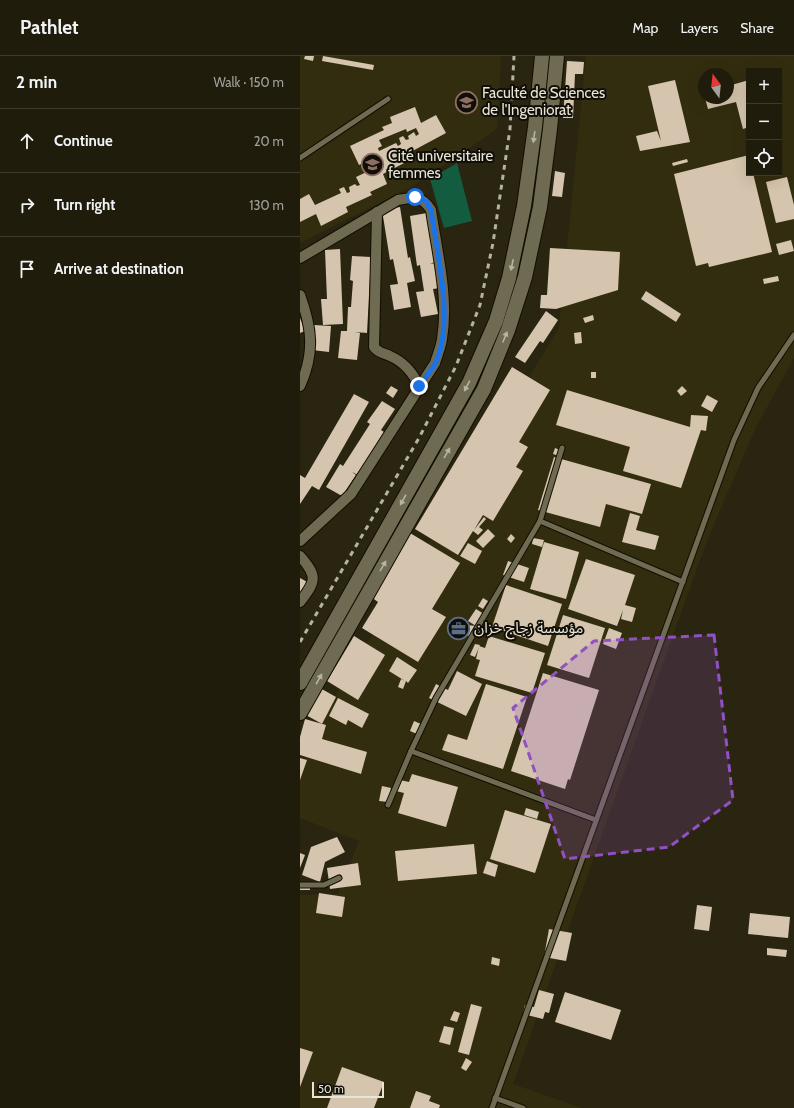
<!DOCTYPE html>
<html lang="en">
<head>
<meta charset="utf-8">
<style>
	body { margin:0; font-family:Cabin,"Noto Sans Arabic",sans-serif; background:#282515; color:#f1f3f6 }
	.controls { position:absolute; right:12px; top:12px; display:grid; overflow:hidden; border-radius:0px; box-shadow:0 4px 16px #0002 }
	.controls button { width:36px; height:36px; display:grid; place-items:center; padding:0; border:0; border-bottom:1px solid #3d3a2d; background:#201c0c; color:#f1f3f6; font:20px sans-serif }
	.compass { position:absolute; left:398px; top:12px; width:36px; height:36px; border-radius:50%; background:#201c0c; box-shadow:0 4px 16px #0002; rotate:345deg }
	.scale { position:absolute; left:12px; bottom:10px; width:72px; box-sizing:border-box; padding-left:4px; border:2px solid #e8e5d8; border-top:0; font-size:11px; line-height:14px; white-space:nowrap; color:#e8e5d8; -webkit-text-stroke:3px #100e06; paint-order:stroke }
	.stop { position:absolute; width:12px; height:12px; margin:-9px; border:3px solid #1a73e8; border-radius:50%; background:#fff }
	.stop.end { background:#1a73e8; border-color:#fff; box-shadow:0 1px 4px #0008 }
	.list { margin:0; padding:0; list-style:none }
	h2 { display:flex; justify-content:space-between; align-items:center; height:52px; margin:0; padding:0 16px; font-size:17px }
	h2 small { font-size:13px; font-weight:400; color:#a2a19d }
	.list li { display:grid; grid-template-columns:26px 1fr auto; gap:12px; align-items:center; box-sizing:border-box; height:64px; padding:0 16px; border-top:1px solid #3d3a2d }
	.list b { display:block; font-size:15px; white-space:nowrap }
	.list em { font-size:13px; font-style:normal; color:#a2a19d }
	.icon { flex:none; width:22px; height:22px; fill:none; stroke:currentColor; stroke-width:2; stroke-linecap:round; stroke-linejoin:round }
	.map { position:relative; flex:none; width:494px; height:1052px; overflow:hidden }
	header { display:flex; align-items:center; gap:24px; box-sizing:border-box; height:56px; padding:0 20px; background:#201c0c; border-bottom:1px solid #3d3a2d }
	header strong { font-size:19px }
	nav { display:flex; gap:22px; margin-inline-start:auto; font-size:14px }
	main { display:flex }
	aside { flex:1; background:#201c0c }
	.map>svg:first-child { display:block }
	.built { fill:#332d10; fill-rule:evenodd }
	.green { fill:#135c40 }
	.building { fill:#d5c5ae; fill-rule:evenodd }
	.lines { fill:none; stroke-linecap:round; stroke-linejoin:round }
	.service-casing { stroke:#120e00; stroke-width:7 }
	.minor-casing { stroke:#120e00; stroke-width:12 }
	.secondary-casing { stroke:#120e00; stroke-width:16 }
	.service { stroke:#6f6a52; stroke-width:5 }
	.minor { stroke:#6f6a52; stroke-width:10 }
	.secondary { stroke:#6f6a52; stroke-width:14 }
	.rail { stroke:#b5b2a2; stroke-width:3; stroke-dasharray:5 5; stroke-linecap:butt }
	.oneway { fill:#b8b4a2 }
	.route { stroke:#1a73e8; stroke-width:5 }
	.marked { fill:#9151c4; fill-opacity:0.2; stroke:#9151c4; stroke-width:3; stroke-dasharray:8 5; stroke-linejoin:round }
	.labels { text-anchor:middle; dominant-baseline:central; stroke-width:4; stroke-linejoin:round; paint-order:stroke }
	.poi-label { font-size:15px; fill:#e8e5d8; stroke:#100e06; text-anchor:start }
</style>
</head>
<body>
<header>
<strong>Pathlet</strong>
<nav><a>Map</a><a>Layers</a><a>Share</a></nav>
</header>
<main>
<aside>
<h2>2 min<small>Walk · 150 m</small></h2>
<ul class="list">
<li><svg class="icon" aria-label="ahead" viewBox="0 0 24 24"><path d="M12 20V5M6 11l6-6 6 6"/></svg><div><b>Continue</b></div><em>20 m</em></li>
<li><svg class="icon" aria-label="right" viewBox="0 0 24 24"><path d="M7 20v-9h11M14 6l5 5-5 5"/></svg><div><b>Turn right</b></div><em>130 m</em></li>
<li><svg class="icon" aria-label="arrive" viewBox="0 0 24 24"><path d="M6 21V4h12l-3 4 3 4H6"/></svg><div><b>Arrive at destination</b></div></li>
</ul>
</aside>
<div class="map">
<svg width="494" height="1052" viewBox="0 0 494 1052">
	<rect width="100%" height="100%" fill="#2a2510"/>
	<g class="built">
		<path d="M0 0H201L197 73 113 130 0 187Z"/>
		<path d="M286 0H494V302L455 373 406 487 213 1028 282 1052H0V839L38 838 59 785 0 762V715L28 652 259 272ZM449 15H479V117H449ZM404 18H428V42H404Z"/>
	</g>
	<path class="green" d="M157 107 172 165 144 172 130 123Z"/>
	<g class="building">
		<path d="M5 0H14L13 5 4 3Z"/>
		<path d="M23 0 74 9 73 14 22 5Z"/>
		<path d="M267 5 284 6 283 18H275L273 62H263Z"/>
		<path d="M375 24 390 86 340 95 336 80 357 75 361 85 348 30Z"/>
		<path d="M449 24V71L443 73 436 46 408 53 405 42H428V30Z"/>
		<path d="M115 51 121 67 136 59 146 77 105 99 108 105 83 118 87 128 70 136 72 139 46 151 48 156 21 170 16 158 0 166V143L9 138 15 149 41 137 39 133 44 131 47 137 50 136 49 131 55 128 57 130 60 129 56 121 79 110 75 102 59 109 50 90 84 74 82 71 92 67 90 61ZM116 72 119 78 116 80 114 76 108 80 109 83 106 84 103 80 99 82 101 88 98 90 96 87 79 95 78 92 82 90 79 84 106 73 107 76Z"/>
		<path d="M449 99V117H453L472 196 409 211 408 207 396 210 374 118Z"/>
		<path d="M387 103 388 106 373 110 372 107Z"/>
		<path d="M255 115 265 117 262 141 252 140Z"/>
		<path d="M487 121 494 149V163L476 167 466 126Z"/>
		<path d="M100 151 108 202 110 201 115 225 107 227 111 251 94 254 90 229 98 228 93 203 90 204 82 154Z"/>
		<path d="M127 157 135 206 130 208 136 207 140 232 133 233 138 258 121 261 116 236 124 235 120 209 117 210 110 160Z"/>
		<path d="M491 184 494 195 479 199 476 188Z"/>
		<path d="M250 192 320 196 318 234 256 253 240 252 241 239H247Z"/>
		<path d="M40 193 43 268 23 269 21 243H27L25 194Z"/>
		<path d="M52 200 71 201 67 277 55 276 60 277 57 304 38 302 41 275H47L48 251H51L53 225 50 224Z"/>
		<path d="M478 220 479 225 464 228 463 223Z"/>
		<path d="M346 235 381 258 376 266 341 243Z"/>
		<path d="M246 255 258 264 243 287 240 285 225 307 215 301Z"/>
		<path d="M293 259 294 264 285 267 283 262Z"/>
		<path d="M0 262 5 275 0 277Z"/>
		<path d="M14 269 31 270 29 296 12 294Z"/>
		<path d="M281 276 282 287 275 288 274 277Z"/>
		<path d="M212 311 250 334 219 386 228 391 216 411 223 415 193 465 183 459 174 474 184 461 186 463 179 471 183 474 178 479 173 475 158 499 115 473Z"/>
		<rect x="291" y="316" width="5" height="6"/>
		<path d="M91 330 98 334 93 342 86 337Z"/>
		<path d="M382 330 387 335 381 340 377 335Z"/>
		<path d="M267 334 390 371 391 359 408 360 406 375 401 374 381 432 323 415 330 391 256 369Z"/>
		<path d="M54 338 69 346 19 434 12 430 0 448V419L5 422Z"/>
		<path d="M407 339 418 345 412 356 401 350Z"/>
		<path d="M82 345 95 353 81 374 84 376 71 397 72 398 58 419 52 416 56 419 42 440 26 431 40 408 43 410 70 368 67 366Z"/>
		<path d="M255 392 260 394 259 400 253 398Z"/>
		<path d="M254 401 351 428 342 458 306 448 300 471 238 454Z"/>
		<path d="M330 457 340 460 336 474 359 480 355 494 322 486Z"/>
		<path d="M188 473 195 480 183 492 176 485Z"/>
		<path d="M110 477 160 507 132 553 146 561 118 606 62 572 78 546 71 541Z"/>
		<path d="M211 478 215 482 211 487 207 483Z"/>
		<path d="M233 482 244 484 242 491 232 488Z"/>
		<path d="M244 486 279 496 266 543 230 533Z"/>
		<path d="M168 487 182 495 175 508 160 500Z"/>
		<path d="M286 503 335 519 325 549 336 552 332 566 321 563 323 554 317 570 268 553Z"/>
		<path d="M208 505 229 512 224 526 203 519Z"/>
		<path d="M0 522 9 527 0 540Z"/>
		<path d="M206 529 262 548 248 590 192 571Z"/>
		<path d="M183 542 188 545 183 553 178 550Z"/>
		<path d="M176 553 184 558 178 582 165 579 167 569 176 570 168 565Z"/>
		<path d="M263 559 305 572 289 622 247 609Z"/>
		<path d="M309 572 322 577 316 593 303 588Z"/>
		<path d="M54 580 85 599 58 644 27 625Z"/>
		<path d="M189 580 245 597 232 637 175 620 180 604 176 603 179 590 185 592Z"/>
		<path d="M175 588 180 589 175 601 170 599Z"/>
		<path d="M97 601 117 614 108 627 106 625 103 633 98 631 101 623 105 625 89 615Z"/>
		<path d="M157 615 182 628 166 660 129 642 136 628 148 634Z"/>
		<path d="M243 617 299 634 270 724 268 723 265 733 211 715Z"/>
		<path d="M186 628 227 641 203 713 142 694 148 678 167 684Z"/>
		<path d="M20 632 36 641 22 668 6 659Z"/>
		<path d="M38 642 69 658 62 672 48 664 46 669 29 660Z"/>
		<path d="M5 663 26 669 22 683 67 696 61 718 0 699V681Z"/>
		<path d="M114 665 121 668 117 678 110 675Z"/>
		<path d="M0 702 7 704 0 724Z"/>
		<path d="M112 718 158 731 146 771 98 757 104 737 96 735 100 724 109 726Z"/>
		<path d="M82 730 91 732 88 746 79 745Z"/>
		<path d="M226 752 239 756 237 763 224 759Z"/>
		<path d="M205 754 251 768 235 817 190 803Z"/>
		<path d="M37 781 45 796 25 806 20 826 2 819 11 791Z"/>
		<path d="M174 788 177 818 98 825 95 795Z"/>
		<path d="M0 797 5 799 0 812Z"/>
		<path d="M187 805 198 809 195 821 183 817Z"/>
		<path d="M58 807 61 829 30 833 27 812Z"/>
		<rect x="0" y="829" width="10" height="5"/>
		<path d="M19 837 45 841 42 861 16 857Z"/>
		<path d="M397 849 412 851 409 875 394 873Z"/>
		<path d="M450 857 490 861 488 882 448 878Z"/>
		<path d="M249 873 272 877 266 905 244 901Z"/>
		<path d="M467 892 487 894 486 901 467 899Z"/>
		<path d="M192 901 200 903 199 910 191 908Z"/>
		<path d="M239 934 254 938 249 957 245 956 243 963 223 958 225 949 234 951Z"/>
		<path d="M265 936 321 954 311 984 255 966Z"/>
		<path d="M171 948 182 951 169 999 158 996Z"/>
		<path d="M154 955 160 957 157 966 150 964Z"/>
		<path d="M144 970 154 972 150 989 139 986Z"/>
		<path d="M0 992 13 996 0 1031Z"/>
		<path d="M166 1002 172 1006 166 1015 161 1012Z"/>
		<path d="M42 1011 84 1026 74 1052H27Z"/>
		<path d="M116 1035 131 1040 129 1045 140 1049 139 1052H110Z"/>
	</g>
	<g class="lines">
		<defs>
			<g id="service">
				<path d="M0 102 88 43"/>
				<path d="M240 465 383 526"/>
				<path d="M111 695 296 764"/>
				<path d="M88 749 111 695 136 642 240 465 262 392"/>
				<path d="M0 829H24L39 822"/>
				<path d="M195 1042 223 1052"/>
				<path d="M192 1052 434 384 458 332 494 279"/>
			</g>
			<g id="minor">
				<path d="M77 156 74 291C78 297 84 297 90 300 104 306 113 317 119 330"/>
				<path d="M0 202 98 144C115 141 121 139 131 154 137 196 149 241 142 283 141 291 137 300 135 307L51 438 0 485"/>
				<path d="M0 239C12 272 15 297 0 330"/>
				<path d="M0 500C18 521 16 525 0 546"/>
			</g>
			<g id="secondary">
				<path d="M0 627 169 327 196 265 209 222 224 150 235 71 242 0"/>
				<path d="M0 657 184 333 208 274 225 221 240 151 250 73 257 0"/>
			</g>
		</defs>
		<use href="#service" class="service-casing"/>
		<use href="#minor" class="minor-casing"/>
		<use href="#secondary" class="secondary-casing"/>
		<use href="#service" class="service"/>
		<use href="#minor" class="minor"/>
		<use href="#secondary" class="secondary"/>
		<path class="rail" d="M0 586 119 382 156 310 180 249 193 187 210 73 214 0"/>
	</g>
	<defs><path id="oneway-solid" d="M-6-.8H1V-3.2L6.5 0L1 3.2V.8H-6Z"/></defs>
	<g class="oneway">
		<use href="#oneway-solid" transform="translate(234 81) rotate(98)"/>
		<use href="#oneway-solid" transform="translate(212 209) rotate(102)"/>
		<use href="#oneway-solid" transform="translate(205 281) rotate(-68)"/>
		<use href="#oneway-solid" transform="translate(167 330) rotate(118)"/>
		<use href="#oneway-solid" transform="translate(147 397) rotate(-60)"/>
		<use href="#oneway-solid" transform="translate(103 444) rotate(119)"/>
		<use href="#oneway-solid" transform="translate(83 510) rotate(-60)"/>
		<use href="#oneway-solid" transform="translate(19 623) rotate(-61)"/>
	</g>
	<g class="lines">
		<path class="route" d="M115 141 126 145 131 154C137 197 155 267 135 308 131 315 124 323 119 330"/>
	</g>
	<path class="marked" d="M414 579 433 744 369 791 265 803 213 652 294 585Z"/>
	<defs>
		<symbol id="university-ring" viewBox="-11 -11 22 22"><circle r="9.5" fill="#100e06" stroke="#8d6e63" stroke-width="1.5"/><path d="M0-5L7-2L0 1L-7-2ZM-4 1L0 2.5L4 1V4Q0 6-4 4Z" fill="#8d6e63"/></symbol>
		<symbol id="office-ring" viewBox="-11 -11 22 22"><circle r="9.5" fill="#100e06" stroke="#5c6f8a" stroke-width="1.5"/><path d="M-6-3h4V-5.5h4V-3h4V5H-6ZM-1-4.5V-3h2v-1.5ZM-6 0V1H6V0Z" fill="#5c6f8a"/></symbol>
	</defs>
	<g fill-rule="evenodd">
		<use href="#university-ring" x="154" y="34" width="25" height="25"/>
		<use href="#university-ring" x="60" y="96" width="25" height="25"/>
		<use href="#office-ring" x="146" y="560" width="25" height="25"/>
	</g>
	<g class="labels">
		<g class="poi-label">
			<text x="182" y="37">Faculté de Sciences<tspan x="182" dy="17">de l'Ingeniorat</tspan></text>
			<text x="88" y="100">Cité universitaire<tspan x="88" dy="17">femmes</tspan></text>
			<text x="174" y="572">مؤسسة زجاج خزان</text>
		</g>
	</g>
</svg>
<div class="controls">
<button>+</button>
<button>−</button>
<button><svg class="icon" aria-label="locate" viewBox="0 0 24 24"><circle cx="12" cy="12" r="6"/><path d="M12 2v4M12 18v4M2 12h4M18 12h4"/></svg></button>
</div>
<svg class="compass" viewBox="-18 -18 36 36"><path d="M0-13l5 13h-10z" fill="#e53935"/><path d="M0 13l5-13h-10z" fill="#a2a19d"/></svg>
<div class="scale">50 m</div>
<div class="stop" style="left:115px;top:141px"></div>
<div class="stop end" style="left:119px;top:330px"></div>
</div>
</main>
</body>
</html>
